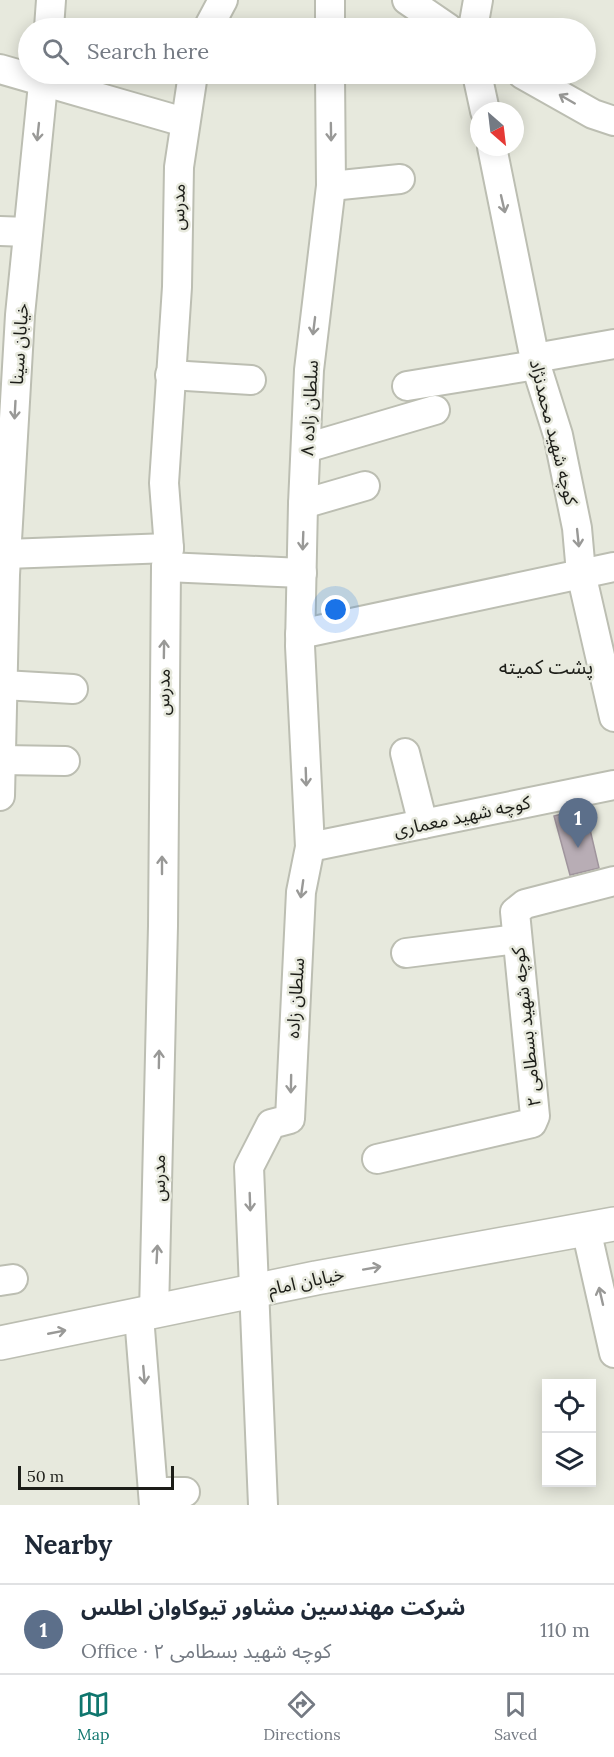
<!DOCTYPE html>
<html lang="en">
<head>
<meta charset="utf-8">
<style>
	body { margin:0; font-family:Lora,"Noto Sans Arabic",serif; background:#f2f2f3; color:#1f2937 }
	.controls { position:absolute; right:18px; bottom:18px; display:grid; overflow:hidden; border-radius:0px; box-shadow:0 3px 15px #0003 }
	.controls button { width:54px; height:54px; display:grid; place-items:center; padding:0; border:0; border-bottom:2px solid #e0e1e3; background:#fff; color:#1f2937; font:30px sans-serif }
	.compass { position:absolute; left:470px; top:102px; width:54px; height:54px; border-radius:50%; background:#fff; box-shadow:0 3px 15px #0003; rotate:152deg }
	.scale { position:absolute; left:18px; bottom:15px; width:156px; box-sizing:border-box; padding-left:6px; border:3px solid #1c1d18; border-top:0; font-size:16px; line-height:21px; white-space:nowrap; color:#1c1d18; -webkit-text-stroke:4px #e7e9dd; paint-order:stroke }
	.you { position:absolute; left:336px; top:610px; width:21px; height:21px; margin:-15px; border:4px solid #fff; border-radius:50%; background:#1a73e8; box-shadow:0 0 0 9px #1a73e833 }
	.badge { display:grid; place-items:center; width:39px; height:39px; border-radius:50%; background:#0f766e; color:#fff; font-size:20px; font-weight:700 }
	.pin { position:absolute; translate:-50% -50px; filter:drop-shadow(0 2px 3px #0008) }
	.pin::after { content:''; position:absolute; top:32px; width:21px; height:18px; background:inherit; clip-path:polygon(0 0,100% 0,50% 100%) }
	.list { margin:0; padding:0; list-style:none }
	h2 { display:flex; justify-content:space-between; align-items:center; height:78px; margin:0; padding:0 24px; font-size:26px }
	h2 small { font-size:20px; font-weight:400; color:#747a83 }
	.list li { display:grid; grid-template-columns:39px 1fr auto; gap:18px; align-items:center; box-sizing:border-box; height:90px; padding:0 24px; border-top:2px solid #e0e1e3 }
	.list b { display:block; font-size:22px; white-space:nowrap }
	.list p { margin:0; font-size:20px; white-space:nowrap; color:#747a83 }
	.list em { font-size:20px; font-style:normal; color:#747a83 }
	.icon { flex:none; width:33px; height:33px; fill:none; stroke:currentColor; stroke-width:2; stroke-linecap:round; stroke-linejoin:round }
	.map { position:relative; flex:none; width:614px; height:1505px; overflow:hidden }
	.search { position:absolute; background:#fff; box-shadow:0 3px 15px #0003; left:18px; right:18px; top:18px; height:66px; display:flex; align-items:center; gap:15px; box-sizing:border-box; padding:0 21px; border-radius:33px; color:#747a83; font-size:22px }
	.sheet { height:168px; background:#fff }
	nav { display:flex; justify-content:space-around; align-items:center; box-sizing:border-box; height:84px; border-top:2px solid #e0e1e3; background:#fff; font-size:16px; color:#747a83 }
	nav a { display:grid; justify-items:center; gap:3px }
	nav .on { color:#0f766e }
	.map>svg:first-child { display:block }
	.building { fill:#b8adb5; stroke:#a0959d; stroke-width:1.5 }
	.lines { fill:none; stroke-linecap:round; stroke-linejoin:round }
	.minor-casing { stroke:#bcbeb2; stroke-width:32 }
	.major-casing { stroke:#bcbeb2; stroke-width:36 }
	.minor { stroke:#fff; stroke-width:28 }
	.major { stroke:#fff; stroke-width:33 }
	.oneway { stroke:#999997 }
	.labels { text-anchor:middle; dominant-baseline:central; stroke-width:5; stroke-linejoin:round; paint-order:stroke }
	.street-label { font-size:18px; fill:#1c1d18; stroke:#e7e9dd }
	.neighbourhood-label { font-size:20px; fill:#1c1d18; stroke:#e7e9dd }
</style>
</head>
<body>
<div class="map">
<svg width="614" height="1505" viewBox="0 0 614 1505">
	<rect width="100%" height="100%" fill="#e7e9dd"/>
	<path class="building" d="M585 808 599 868 570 875 554 816Z"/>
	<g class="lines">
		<defs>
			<g id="minor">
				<path d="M407 0 448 28"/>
				<path d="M49 28 51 0"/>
				<path d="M208 28 223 0"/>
				<path d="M330 28V0"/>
				<path d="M473 28 478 0"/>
				<path d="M0 69 184 122"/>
				<path d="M477 74 485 111"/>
				<path d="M522 74 593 114 614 121"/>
				<path d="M492 147 536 365 558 435 577 528 581 573 614 717"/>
				<path d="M331 186 400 179"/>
				<path d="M0 231 28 232"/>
				<path d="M535 358 614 344"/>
				<path d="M170 375 251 380"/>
				<path d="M407 386 536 365"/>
				<path d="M306 448 435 410"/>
				<path d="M303 504 365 486"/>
				<path d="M6 554 169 548"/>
				<path d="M166 567 302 573"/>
				<path d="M300 634 614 567"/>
				<path d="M3 685 73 689"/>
				<path d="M405 753 423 824"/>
				<path d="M2 760 65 761"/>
				<path d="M0 796 5 575 20 315 44 74"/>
				<path d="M310 847 614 785"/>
				<path d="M406 953 517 939"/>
				<path d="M377 1159 532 1123 535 1116 515 912 525 904 614 881"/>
				<path d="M586 1229 614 1353"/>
				<path d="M0 1281 13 1279"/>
				<path d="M154 1313 163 926 166 567 169 548 164 483 177 287 179 167 193 74"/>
				<path d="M139 1316 154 1505"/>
				<path d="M154 1492H185"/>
				<path d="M263 1505 249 1167 271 1124 290 1119 301 892 310 847 300 646 303 504 309 370 331 186 330 74"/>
			</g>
			<path id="major" d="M0 1343 316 1278 614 1224"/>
		</defs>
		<use href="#minor" class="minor-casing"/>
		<use href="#major" class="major-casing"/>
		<use href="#minor" class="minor"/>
		<use href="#major" class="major"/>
	</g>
	<defs><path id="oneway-shaft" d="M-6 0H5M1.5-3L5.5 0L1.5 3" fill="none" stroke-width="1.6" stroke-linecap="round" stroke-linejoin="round" transform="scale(1.5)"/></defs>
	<g class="oneway">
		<use href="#oneway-shaft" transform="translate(567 99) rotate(-150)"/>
		<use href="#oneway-shaft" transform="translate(38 132) rotate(96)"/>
		<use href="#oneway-shaft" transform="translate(331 132) rotate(89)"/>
		<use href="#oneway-shaft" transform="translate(503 204) rotate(77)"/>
		<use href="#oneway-shaft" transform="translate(314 326) rotate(97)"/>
		<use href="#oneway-shaft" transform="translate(15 410) rotate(93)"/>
		<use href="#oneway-shaft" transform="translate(578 538) rotate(84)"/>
		<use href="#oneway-shaft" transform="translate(303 541) rotate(92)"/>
		<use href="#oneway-shaft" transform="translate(164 649) rotate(-89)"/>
		<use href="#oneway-shaft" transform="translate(306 777) rotate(88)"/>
		<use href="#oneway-shaft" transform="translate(162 865) rotate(-90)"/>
		<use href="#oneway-shaft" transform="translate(302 889) rotate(98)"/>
		<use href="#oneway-shaft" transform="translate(159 1059) rotate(-89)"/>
		<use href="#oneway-shaft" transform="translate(291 1084) rotate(91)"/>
		<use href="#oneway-shaft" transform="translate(250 1202) rotate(88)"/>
		<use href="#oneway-shaft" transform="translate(157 1254) rotate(-87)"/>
		<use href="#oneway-shaft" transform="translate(372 1268) rotate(-10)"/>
		<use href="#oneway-shaft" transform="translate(601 1296) rotate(-103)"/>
		<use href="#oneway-shaft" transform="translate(57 1332) rotate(-11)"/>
		<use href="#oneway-shaft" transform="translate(144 1375) rotate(85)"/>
	</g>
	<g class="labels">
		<g class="street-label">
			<text transform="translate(178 207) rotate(-89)">مدرس</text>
			<text transform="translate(19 344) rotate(-86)">خیابان سینا</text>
			<text transform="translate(309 408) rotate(-87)">سلطان زاده ۸</text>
			<text transform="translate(554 432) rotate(76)">کوچه شهید محمدنژاد</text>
			<text transform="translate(163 692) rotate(-89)">مدرس</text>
			<text transform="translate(462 816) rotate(-12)">کوچه شهید معماری</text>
			<text transform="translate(295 998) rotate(-86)">سلطان زاده</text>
			<text transform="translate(526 1027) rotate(-96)">کوچه شهید بسطامی ۲</text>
			<text transform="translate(158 1178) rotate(-90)">مدرس</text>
			<text transform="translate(306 1281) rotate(-12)">خیابان امام</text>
		</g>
		<g class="neighbourhood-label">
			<text x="546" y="666">پشت کمیته</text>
		</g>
	</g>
</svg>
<div class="controls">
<button><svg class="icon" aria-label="locate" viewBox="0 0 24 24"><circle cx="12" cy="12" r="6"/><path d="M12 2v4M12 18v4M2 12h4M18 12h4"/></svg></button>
<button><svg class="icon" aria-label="layers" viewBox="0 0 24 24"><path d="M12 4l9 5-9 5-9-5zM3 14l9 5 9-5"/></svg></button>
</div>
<svg class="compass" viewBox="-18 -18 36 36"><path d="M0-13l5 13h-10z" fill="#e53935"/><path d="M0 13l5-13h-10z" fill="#747a83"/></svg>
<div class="scale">50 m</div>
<div class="you"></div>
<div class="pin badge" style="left:578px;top:848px;background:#5c6f8a">1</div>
<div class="search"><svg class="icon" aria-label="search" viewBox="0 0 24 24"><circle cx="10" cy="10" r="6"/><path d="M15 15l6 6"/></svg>Search here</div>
</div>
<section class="sheet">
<h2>Nearby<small></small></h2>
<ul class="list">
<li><span class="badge" style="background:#5c6f8a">1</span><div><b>شرکت مهندسین مشاور تیوکاوان اطلس</b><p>Office · کوچه شهید بسطامی ۲</p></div><em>110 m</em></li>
</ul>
</section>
<nav>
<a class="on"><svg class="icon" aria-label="map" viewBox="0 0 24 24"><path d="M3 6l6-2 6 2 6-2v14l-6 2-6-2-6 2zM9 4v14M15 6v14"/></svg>Map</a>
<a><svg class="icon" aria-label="directions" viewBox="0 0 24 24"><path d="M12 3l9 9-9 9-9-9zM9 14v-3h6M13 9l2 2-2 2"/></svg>Directions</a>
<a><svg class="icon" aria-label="saved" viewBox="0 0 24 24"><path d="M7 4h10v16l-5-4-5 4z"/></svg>Saved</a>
</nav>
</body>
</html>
